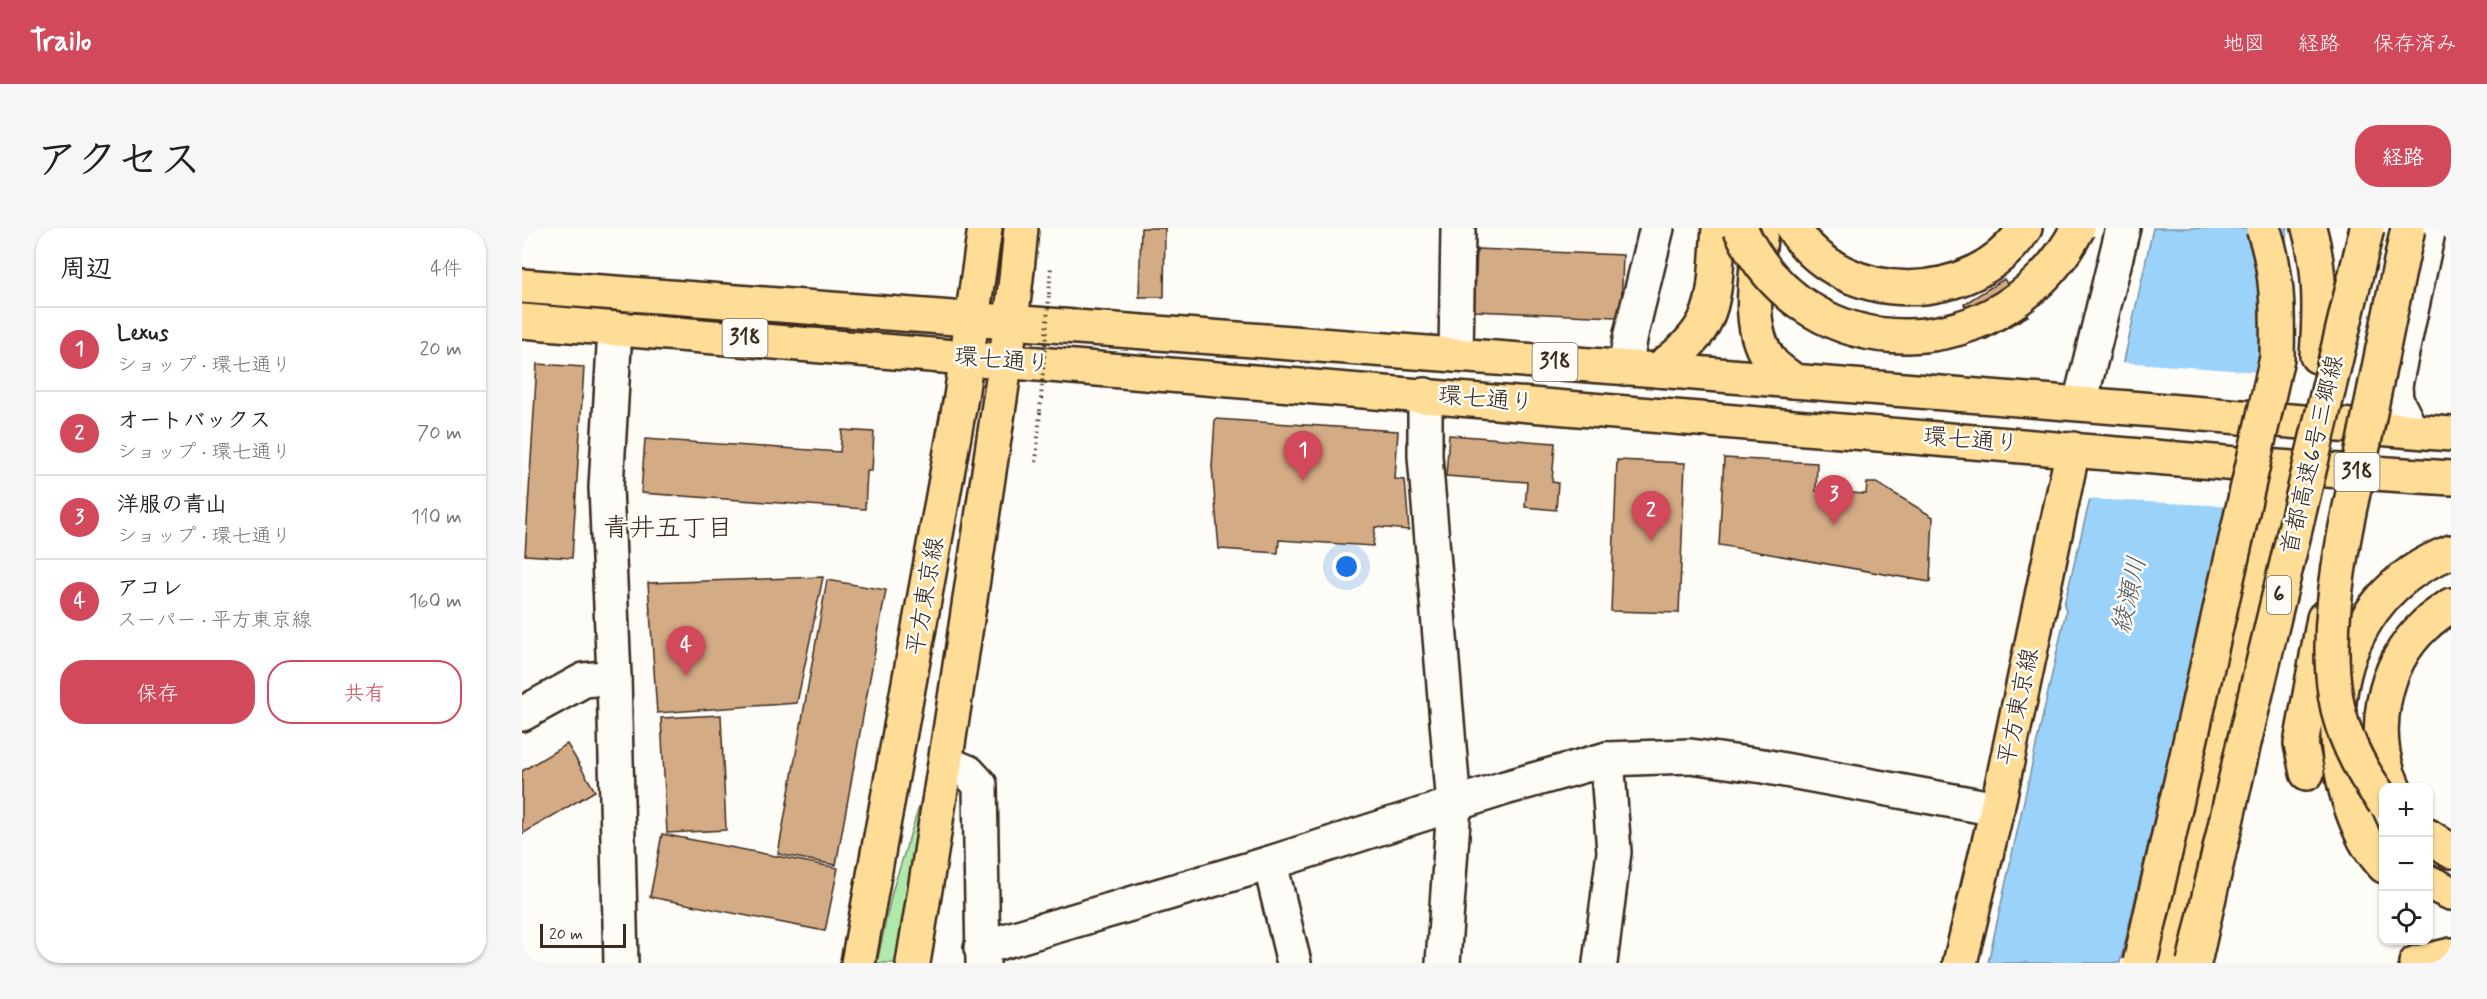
<!DOCTYPE html>
<html lang="ja">
<head>
<meta charset="utf-8">
<style>
	body { margin:0; font-family:Mynerve,"Klee One",sans-serif; background:#f6f6f6; color:#222 }
	.controls { position:absolute; right:18px; bottom:18px; display:grid; overflow:hidden; border-radius:12px; box-shadow:0 2px 4px #0004 }
	.controls button { width:54px; height:54px; display:grid; place-items:center; padding:0; border:0; border-bottom:2px solid #e0e0e0; background:#fff; color:#222; font:30px sans-serif }
	.scale { position:absolute; left:18px; bottom:15px; width:86px; box-sizing:border-box; padding-left:6px; border:3px solid #3b2a1e; border-top:0; font-size:16px; line-height:21px; white-space:nowrap; color:#3b2a1e; -webkit-text-stroke:4px #fdfcf7; paint-order:stroke }
	.you { position:absolute; left:825px; top:339px; width:21px; height:21px; margin:-15px; border:4px solid #fff; border-radius:50%; background:#1a73e8; box-shadow:0 0 0 9px #1a73e833 }
	.badge { display:grid; place-items:center; width:39px; height:39px; border-radius:50%; background:#d1495b; color:#fff; font-size:20px; font-weight:700 }
	.pin { position:absolute; translate:-50% -50px; filter:drop-shadow(0 2px 3px #0008) }
	.pin::after { content:''; position:absolute; top:32px; width:21px; height:18px; background:inherit; clip-path:polygon(0 0,100% 0,50% 100%) }
	.list { margin:0; padding:0; list-style:none }
	h2 { display:flex; justify-content:space-between; align-items:center; height:78px; margin:0; padding:0 24px; font-size:26px }
	h2 small { font-size:20px; font-weight:400; color:#767676 }
	.list li { display:grid; grid-template-columns:39px 1fr auto; gap:18px; align-items:center; box-sizing:border-box; height:84px; padding:0 24px; border-top:2px solid #e0e0e0 }
	.list b { display:block; font-size:22px; white-space:nowrap }
	.list p { margin:0; font-size:20px; white-space:nowrap; color:#767676 }
	.list em { font-size:20px; font-style:normal; color:#767676 }
	.actions { display:flex; gap:12px; padding:18px 24px }
	.actions a { flex:1; padding:14px 0; border:2px solid #d1495b; border-radius:24px; text-align:center; font-size:21px; color:#d1495b }
	.actions .main { background:#d1495b; color:#fff }
	.icon { flex:none; width:33px; height:33px; fill:none; stroke:currentColor; stroke-width:2; stroke-linecap:round; stroke-linejoin:round }
	.map { position:relative; flex:none; width:1929px; height:735px; overflow:hidden; border-radius:24px }
	header { display:flex; align-items:center; gap:36px; box-sizing:border-box; height:84px; padding:0 30px; background:#d1495b; color:#fff }
	header strong { font-size:28px }
	nav { display:flex; gap:33px; margin-inline-start:auto; font-size:21px }
	.intro { display:flex; align-items:center; justify-content:space-between; box-sizing:border-box; height:144px; padding:0 36px }
	h1 { margin:0; font-size:42px }
	.button { padding:15px 27px; border-radius:24px; background:#d1495b; color:#fff; font-size:21px; font-weight:700 }
	main { display:flex; gap:36px; padding:0 36px }
	aside { flex:1; background:#fff; border-radius:24px; box-shadow:0 2px 4px #0004 }
	.map>svg:first-child { display:block }
	.green { fill:#b0e9ac; stroke:#768a65; stroke-width:1.5 }
	.water { fill:#9bd2fa; stroke:#758fa2; stroke-width:1.5 }
	.pier { fill:#fdfcf7 }
	.building { fill:#d3ab85; stroke:#3b2a1e; stroke-width:1.5 }
	.lines { fill:none; stroke-linecap:round; stroke-linejoin:round }
	.minor-casing { stroke:#3b2a1e; stroke-width:38 }
	.major-casing { stroke:#3b2a1e; stroke-width:38 }
	.highway-casing { stroke:#3b2a1e; stroke-width:38 }
	.path { stroke:#3b2a1e; stroke-width:4; stroke-dasharray:1.5 4.5; stroke-linecap:butt }
	.minor { stroke:#fdfcf7; stroke-width:33 }
	.major { stroke:#ffdd96; stroke-width:33 }
	.highway { stroke:#ffdd96; stroke-width:33 }
	.highway-bridge-casing { stroke:#3b2a1e; stroke-width:38; stroke-linecap:butt }
	.path-bridge { stroke:#3b2a1e; stroke-width:4; stroke-dasharray:1.5 4.5; stroke-linecap:butt }
	.highway-bridge { stroke:#ffdd96; stroke-width:33 }
	.labels { text-anchor:middle; dominant-baseline:central; stroke-width:5; stroke-linejoin:round; paint-order:stroke }
	.shield { fill:#fdfcf7; stroke:#75695f; stroke-width:1.5 }
	.shield-label { font-size:22px; font-weight:bold; fill:#3b2a1e }
	.street-label { font-size:24px; fill:#3b2a1e; stroke:#fdfcf7 }
	.neighbourhood-label { font-size:26px; fill:#3b2a1e; stroke:#fdfcf7 }
	.water-label { font-size:26px; font-style:italic; fill:#585c60; stroke:#fdfcf7 }
</style>
</head>
<body>
<header>
<strong>Trailo</strong>
<nav><a>地図</a><a>経路</a><a>保存済み</a></nav>
</header>
<div class="intro"><h1>アクセス</h1><a class="button">経路</a></div>
<main>
<aside>
<h2>周辺<small>4件</small></h2>
<ul class="list">
<li><span class="badge">1</span><div><b>Lexus</b><p>ショップ · 環七通り</p></div><em>20 m</em></li>
<li><span class="badge">2</span><div><b>オートバックス</b><p>ショップ · 環七通り</p></div><em>70 m</em></li>
<li><span class="badge">3</span><div><b>洋服の青山</b><p>ショップ · 環七通り</p></div><em>110 m</em></li>
<li><span class="badge">4</span><div><b>アコレ</b><p>スーパー · 平方東京線</p></div><em>160 m</em></li>
</ul>
<div class="actions"><a class="main">保存</a><a>共有</a></div>
</aside>
<div class="map">
<svg width="1929" height="735" viewBox="0 0 1929 735">
	<rect width="100%" height="100%" fill="#fdfcf7"/>
	<filter id="ink" filterUnits="userSpaceOnUse"><feTurbulence type="fractalNoise" baseFrequency=".0167" numOctaves="2"/><feDisplacementMap in="SourceGraphic" scale="12" xChannelSelector="R" yChannelSelector="G"/><feConvolveMatrix kernelMatrix="1 2 1 2 8 2 1 2 1" color-interpolation-filters="sRGB"/></filter>
	<g filter="url(#ink)">
		<path class="green" d="M402 563 404 564 379 735H355L370 664Z"/>
		<path class="water" d="M1631 0H1766L1686 361 1598 735H1466L1544 383 1542 377 1602 133Z"/>
		<path class="pier" d="M1598 134 1737 144 1707 278 1564 271Z"/>
		<g class="building">
			<path d="M619 0H643L642 69H617Z"/>
			<path d="M955 21 1101 27 1099 85 1094 89 952 83Z"/>
			<path d="M1482 51 1506 88 1463 112 1442 76Z"/>
			<path d="M15 136 62 139 50 330 3 327Z"/>
			<path d="M693 191 876 203 873 251 883 252 887 302 853 299 851 318 757 312 756 325 697 321 690 239Z"/>
			<path d="M320 202 352 204 350 243H345L343 281 119 265 123 211 318 224Z"/>
			<path d="M927 207 1033 215 1030 254 1036 255 1034 282 1003 279 1005 254 924 248Z"/>
			<path d="M1202 230 1295 235 1294 263 1344 266 1345 255H1355L1411 289 1408 354 1197 317Z"/>
			<path d="M1095 232 1163 235 1157 385 1089 383Z"/>
			<path d="M301 349 275 475 135 485 126 355Z"/>
			<path d="M305 352 364 362 314 637 256 626Z"/>
			<path d="M199 487 204 602 145 605 139 490Z"/>
			<path d="M45 516 73 563 0 606V543Z"/>
			<path d="M140 606 316 640 303 703 128 669Z"/>
		</g>
		<g class="lines">
			<defs>
				<g id="minor">
					<path d="M93 101 84 259 92 449 99 735"/>
					<path d="M934 127 936 0"/>
					<path d="M1103 140 1109 106 1135 0"/>
					<path d="M903 167V228L932 578 921 735"/>
					<path d="M1558 175 1601 0"/>
					<path d="M1889 202 1874 172 1873 157 1907 0"/>
					<path d="M0 486 62 452 92 449"/>
					<path d="M424 535 446 544 458 557 461 735"/>
					<path d="M748 635 772 735"/>
					<path d="M459 720 748 635 983 560 1085 531 1168 528 1241 538 1475 581"/>
					<path d="M1078 735 1092 624 1085 531"/>
				</g>
				<g id="major">
					<path d="M0 58 1135 142 1929 206"/>
					<path d="M0 93 1740 238 1929 250"/>
					<path d="M336 735 439 169 463 0"/>
					<path d="M391 735C416 584 439 434 461 283 475 189 491 95 499 0"/>
					<path d="M1438 735 1475 581 1551 221"/>
				</g>
				<g id="highway">
					<path d="M1239 0C1236 42 1221 100 1250 135 1256 142 1265 147 1272 153"/>
					<path d="M1271 0C1321 80 1452 79 1503 0"/>
					<path d="M1787 0C1799 42 1798 84 1795 128"/>
					<path d="M1135 142C1199 98 1191 70 1197 0"/>
					<path d="M1785 545 1779 516 1802 390"/>
					<path d="M1872 560C1847 508 1860 436 1903 397 1911 389 1920 384 1929 377"/>
					<path d="M1906 608 1929 623"/>
					<path d="M1862 638C1855 630 1848 621 1843 612 1791 509 1810 368 1929 324"/>
					<path d="M1906 654 1929 665"/>
					<path d="M1647 735 1748 277 1750 256 1740 238"/>
					<path d="M1894 735 1929 727"/>
				</g>
			</defs>
			<use href="#minor" class="minor-casing"/>
			<use href="#major" class="major-casing"/>
			<use href="#highway" class="highway-casing"/>
			<g class="path">
				<path d="M527 66 529 38"/>
				<path d="M514 234 518 183"/>
			</g>
			<use href="#minor" class="minor"/>
			<use href="#major" class="major"/>
			<use href="#highway" class="highway"/>
			<defs>
				<g id="highway-bridge">
					<path d="M1218 0C1286 148 1484 140 1556 0"/>
					<path d="M1862 574C1846 553 1833 531 1824 507 1791 424 1824 299 1842 214 1856 143 1871 71 1886 0"/>
					<path d="M1618 735 1755 130C1756 85 1756 42 1741 0"/>
					<path d="M1672 735 1721 519 1845 0"/>
				</g>
			</defs>
			<use href="#highway-bridge" class="highway-bridge-casing"/>
			<path class="path-bridge" d="M518 183 527 68"/>
			<use href="#highway-bridge" class="highway-bridge"/>
		</g>
	</g>
	<g class="labels">
		<g class="shield">
			<rect x="200.5" y="91" width="45" height="38" rx="4.5"/>
			<rect x="1010.5" y="115" width="45" height="38" rx="4.5"/>
			<rect x="1812.5" y="225" width="45" height="38" rx="4.5"/>
			<rect x="1745" y="348" width="24" height="38" rx="4.5"/>
		</g>
		<g class="shield-label">
			<text x="223" y="110">318</text>
			<text x="1033" y="134">318</text>
			<text x="1835" y="244">318</text>
			<text x="1757" y="367">6</text>
		</g>
		<g class="street-label">
			<text transform="translate(480 133) rotate(5)">環七通り</text>
			<text transform="translate(964 172) rotate(5)">環七通り</text>
			<text transform="translate(1449 213) rotate(5)">環七通り</text>
			<text transform="translate(1791 227) rotate(-77)">首都高速6号三郷線</text>
			<text transform="translate(404 368) rotate(-80)">平方東京線</text>
			<text transform="translate(1497 479) rotate(-78)">平方東京線</text>
		</g>
		<g class="neighbourhood-label">
			<text x="146" y="301">青井五丁目</text>
		</g>
		<g class="water-label">
			<text transform="translate(1608 367) rotate(-77)">綾瀬川</text>
		</g>
	</g>
</svg>
<div class="controls">
<button>+</button>
<button>−</button>
<button><svg class="icon" aria-label="locate" viewBox="0 0 24 24"><circle cx="12" cy="12" r="6"/><path d="M12 2v4M12 18v4M2 12h4M18 12h4"/></svg></button>
</div>
<div class="scale">20 m</div>
<div class="you"></div>
<div class="pin badge" style="left:781px;top:253px">1</div>
<div class="pin badge" style="left:1129px;top:313px">2</div>
<div class="pin badge" style="left:1312px;top:297px">3</div>
<div class="pin badge" style="left:164px;top:448px">4</div>
</div>
</main>
</body>
</html>
